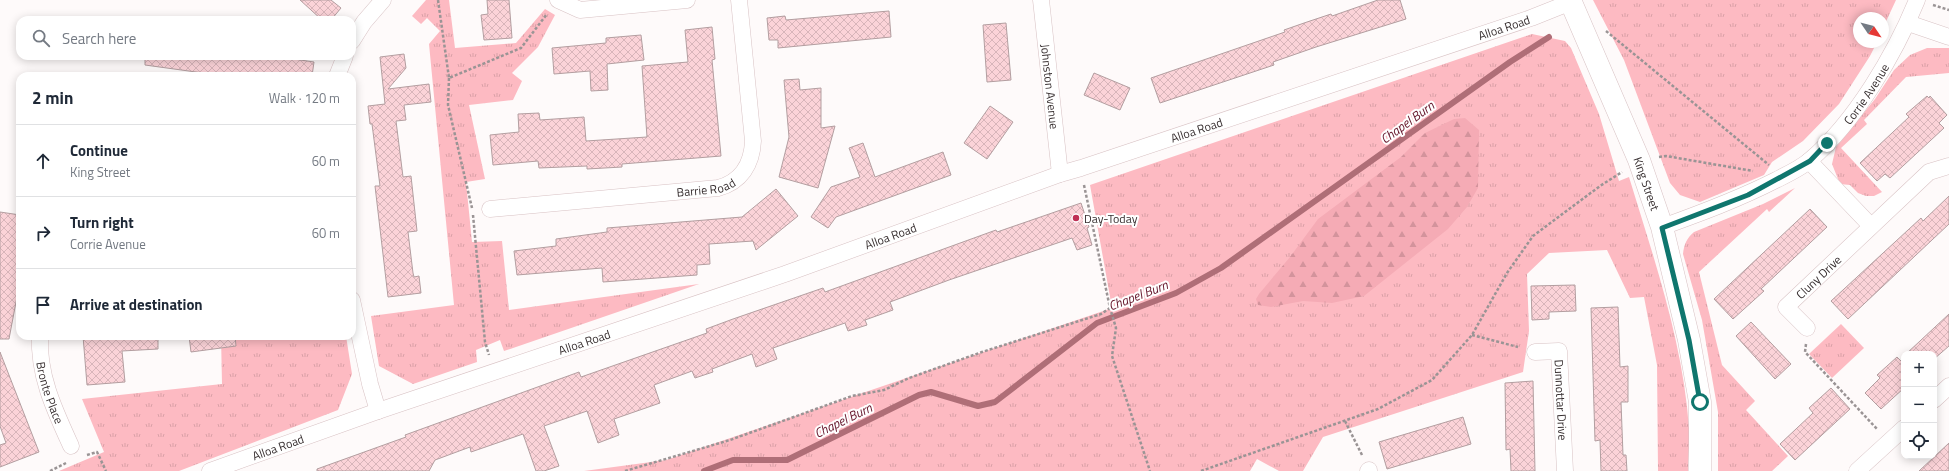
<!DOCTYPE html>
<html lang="en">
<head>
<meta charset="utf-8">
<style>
	body { margin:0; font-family:"Titillium Web",sans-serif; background:#f6f6f7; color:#1f2937 }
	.controls { position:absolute; right:12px; bottom:12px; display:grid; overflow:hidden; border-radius:8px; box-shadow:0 2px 10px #0003 }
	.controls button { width:36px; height:36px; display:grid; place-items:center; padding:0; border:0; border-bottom:1px solid #e0e1e3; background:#fff; color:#1f2937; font:20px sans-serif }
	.compass { position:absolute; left:1853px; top:12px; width:36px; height:36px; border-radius:50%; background:#fff; box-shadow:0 2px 10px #0003; rotate:125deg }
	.stop { position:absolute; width:12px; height:12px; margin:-9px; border:3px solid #0f766e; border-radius:50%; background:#fff }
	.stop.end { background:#0f766e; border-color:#fff; box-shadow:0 1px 4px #0008 }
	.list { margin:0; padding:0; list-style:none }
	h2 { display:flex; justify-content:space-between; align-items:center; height:52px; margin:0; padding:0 16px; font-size:17px }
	h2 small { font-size:13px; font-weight:400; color:#747a83 }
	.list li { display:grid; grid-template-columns:26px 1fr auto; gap:12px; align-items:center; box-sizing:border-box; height:72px; padding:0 16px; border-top:1px solid #e0e1e3 }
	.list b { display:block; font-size:15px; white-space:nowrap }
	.list p { margin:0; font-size:13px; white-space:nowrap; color:#747a83 }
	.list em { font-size:13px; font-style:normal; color:#747a83 }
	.icon { flex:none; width:22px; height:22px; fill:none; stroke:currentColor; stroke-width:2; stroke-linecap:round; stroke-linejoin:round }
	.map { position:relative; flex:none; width:1949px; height:471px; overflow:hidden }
	.search { position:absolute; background:#fff; box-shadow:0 2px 10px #0003; left:16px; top:16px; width:340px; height:44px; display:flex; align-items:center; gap:10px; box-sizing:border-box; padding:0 14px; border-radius:12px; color:#747a83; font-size:15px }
	.panel { position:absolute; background:#fff; box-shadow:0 2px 10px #0003; left:16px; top:72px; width:340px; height:268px; border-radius:12px }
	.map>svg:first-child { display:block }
	.grass { fill:url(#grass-tufts) }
	.forest { fill:url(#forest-firs) }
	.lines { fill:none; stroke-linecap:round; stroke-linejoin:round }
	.stream { stroke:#af6e77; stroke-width:6 }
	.building { fill:url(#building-cross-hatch); stroke:#b39ea0 }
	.street-casing { stroke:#d8c2c4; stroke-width:17 }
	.secondary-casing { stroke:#d8c2c4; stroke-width:23 }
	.path { stroke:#9a9495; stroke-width:2.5; stroke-dasharray:3 2; stroke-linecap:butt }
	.street { stroke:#fff; stroke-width:16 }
	.secondary { stroke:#fff; stroke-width:22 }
	.route { stroke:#0f766e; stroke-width:5 }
	.poi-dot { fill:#bf3055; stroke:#fff; stroke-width:1.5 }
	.labels { text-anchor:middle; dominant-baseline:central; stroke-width:4; stroke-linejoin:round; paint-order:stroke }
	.street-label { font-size:12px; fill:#372f30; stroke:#fff }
	.poi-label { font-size:12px; fill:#372f30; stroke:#fff; text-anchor:start }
	.water-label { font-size:13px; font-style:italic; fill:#65152a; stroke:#fff }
</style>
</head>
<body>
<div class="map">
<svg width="1949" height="471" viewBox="0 0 1949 471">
	<defs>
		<pattern id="grass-tufts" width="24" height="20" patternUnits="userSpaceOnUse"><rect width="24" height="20" fill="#fdbac2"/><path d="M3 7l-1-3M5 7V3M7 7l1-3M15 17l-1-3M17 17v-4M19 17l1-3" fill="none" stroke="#d9a0a7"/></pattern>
		<pattern id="forest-firs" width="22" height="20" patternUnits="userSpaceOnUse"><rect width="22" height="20" fill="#f5abb5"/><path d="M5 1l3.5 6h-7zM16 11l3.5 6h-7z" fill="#d3939c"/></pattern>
		<pattern id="building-cross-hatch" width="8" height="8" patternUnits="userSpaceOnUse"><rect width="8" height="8" fill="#fbd3d8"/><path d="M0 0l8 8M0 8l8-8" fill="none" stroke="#d8b5ba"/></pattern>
	</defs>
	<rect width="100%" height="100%" fill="#fefafa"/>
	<g class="grass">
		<path d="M426 0H449L455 48 516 43 545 9 555 15 538 47 512 73 522 81 513 100 469 105 485 179 466 182 472 242 502 241 509 310 699 284 504 351 500 340 476 350 477 362 413 384 379 366 371 316 454 305 429 44 440 31 427 18 421 24 412 16Z"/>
		<path d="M1593 0H1896L1883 28V18H1859V42H1877L1870 56 1839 104 1803 141 1772 162 1764 175 1700 202 1680 195 1670 183 1624 60Z"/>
		<path d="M1532 34 1565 41 1571 48 1599 114 1619 181 1629 177C1654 259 1683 342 1689 428 1690 442 1688 457 1688 471H1658L1657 365 1644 297 1630 298 1607 250 1549 253 1527 274 1529 331 1523 372 1323 437 1303 471H1279L1257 459 1250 471H584L666 460 1112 308 1090 185Z"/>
		<path d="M1927 48H1949V73L1906 77 1864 120 1867 124 1841 148 1882 192 1874 196H1866L1858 193 1850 185 1840 184 1832 164 1836 147 1875 99 1894 70 1910 55Z"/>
		<path d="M1795 188 1769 212 1767 209 1699 272 1722 365 1755 401 1746 410 1788 456 1772 471H1718V412L1702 320 1683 254C1684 244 1687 238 1694 232L1763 204Z"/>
		<path d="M1841 324 1864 348 1832 378 1809 354Z"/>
		<path d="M221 336H346L352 374 338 410 179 471H59L104 452 82 399 222 384Z"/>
	</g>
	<path class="forest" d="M1465 118 1479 130 1478 188 1467 207 1448 229 1364 296 1332 303 1303 301 1271 307 1258 305 1256 299 1259 294 1290 257 1318 219 1401 157 1425 133 1454 119Z"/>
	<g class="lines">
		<path class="stream" d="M704 471 733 460H787L919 395 931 392 978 406 995 402 1097 323 1176 293 1221 268 1510 62 1549 37"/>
	</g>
	<g class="building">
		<path d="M300 0H331L341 8 331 20H322Z"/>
		<path d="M487 0H509L512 38 484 40 481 15 488 14Z"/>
		<path d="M1378 0H1400L1406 19 1316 47 1273 62 1274 65 1160 103 1151 78 1285 32 1284 30 1307 22 1331 14 1332 16Z"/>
		<path d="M889 11 891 37 778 48V40H769L767 18 785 16 786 20Z"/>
		<path d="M1006 23 1011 80 987 82 983 25Z"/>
		<path d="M712 27 715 59 712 60 721 156 622 164V167L587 169V166L539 168 538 161 493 165 490 135 519 132 518 114 539 113 540 120 584 117 586 141 647 137 642 66 688 62 685 30Z"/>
		<path d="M641 35 644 60 607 64 608 90 591 91 590 71 554 74 552 48 606 43V38Z"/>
		<path d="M404 54 406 68 388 89 429 84 431 102 404 105 406 120 396 121 403 177 411 176 417 231 408 232 413 273 414 277 419 276 421 293 388 297 375 186H380L372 124H370L368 106 385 104 380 57Z"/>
		<path d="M145 56H273L314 62 312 76H225L145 65Z"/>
		<path d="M1094 73 1130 88 1120 110 1084 95Z"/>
		<path d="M799 79 800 90 821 88V128L835 126 818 188 779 177 789 137 784 80Z"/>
		<path d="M1927 96 1929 98 1930 96 1947 115 1939 123 1944 128 1890 178 1885 174 1877 181 1860 163 1909 117 1906 114Z"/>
		<path d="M990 106 1013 122 987 159 964 143Z"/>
		<path d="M863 143 875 177 943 152 951 175 836 217 828 228 811 217 831 187 860 177 849 148Z"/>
		<path d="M776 189 798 216 756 250 753 241 709 244 710 264 697 265V275L603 282 602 268 517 275 514 251 556 246V239L607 232V228L742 217Z"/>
		<path d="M1949 196V224L1848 319 1831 301 1921 218 1923 221Z"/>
		<path d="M1081 203 1089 227 1087 228 1092 245 1077 250 1072 238 949 280 890 302 893 310 865 320 867 325 848 331 845 323 773 348 777 359 756 367 752 354 712 369 713 372 695 378 692 371 654 385 660 403 614 419 619 435 598 443 587 411 544 426 559 466 544 471H536L523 434 471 452 470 447 435 460 429 471H317V469L406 437 405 435 579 372 581 377 707 333 706 329 733 319 823 288 825 292 996 230 997 232Z"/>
		<path d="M1810 209 1827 227 1761 289 1764 291 1733 319 1714 299Z"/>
		<path d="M0 212 20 215V281L9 339H0Z"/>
		<path d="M1575 285 1576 311 1549 312V319L1532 320 1531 286Z"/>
		<path d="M1618 307 1620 367 1628 366V402H1621L1623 455H1626L1627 471H1601L1600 440 1595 441 1591 308Z"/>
		<path d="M1949 314V346L1934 359V354H1906Z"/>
		<path d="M1751 322 1791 364 1775 379 1736 336Z"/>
		<path d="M83 336H158V349L122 351 125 382 87 385Z"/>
		<path d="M189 336H235L236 346 191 352Z"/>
		<path d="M0 352 39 452 0 467V445L6 443 0 426Z"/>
		<path d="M1897 357 1904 364V388L1881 409 1865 393 1880 378 1877 375Z"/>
		<path d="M1533 381 1535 471H1511L1510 449 1506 450 1505 383Z"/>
		<path d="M1831 388 1850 409 1795 460 1780 444 1813 413 1809 408Z"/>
		<path d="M1463 417 1471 444 1387 469 1379 442Z"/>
		<path d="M1949 443V471H1919Z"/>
	</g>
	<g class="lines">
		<defs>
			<g id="street">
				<path d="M558 0 580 10 687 0"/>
				<path id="s1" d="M1041 0 1060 174"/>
				<path d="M1908 23 1949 37"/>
				<path d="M352 41 364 22 383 0"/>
				<path d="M337 76 345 56"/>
				<path d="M1809 161 1870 225"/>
				<path id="s2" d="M490 209 718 188C741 182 752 164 753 141L739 0"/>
				<path id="s3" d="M1662 227C1701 213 1739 199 1776 180 1788 174 1801 168 1810 160 1855 122 1895 54 1917 0"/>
				<path d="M352 300 370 384 378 411"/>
				<path id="s4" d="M1807 328 1786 307 1929 172 1949 166"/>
				<path id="s5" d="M40 336C38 376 55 411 71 446"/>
				<path id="s6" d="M1535 352 1559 351 1565 471"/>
				<path d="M1934 400 1949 386"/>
				<path id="s7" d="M210 471 378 411 785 274 1060 174 1081 168 1531 18 1571 2"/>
				<path d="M1368 471 1369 470"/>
				<path d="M1857 471 1904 428"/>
			</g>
			<g id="secondary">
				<path id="s8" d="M1570 0 1639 160 1662 227 1689 340 1700 402V471"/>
			</g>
		</defs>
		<use href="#street" class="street-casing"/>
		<use href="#secondary" class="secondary-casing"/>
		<g class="path">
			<path d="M438 0 449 78 521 48 547 14"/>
			<path d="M1933 5 1949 10"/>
			<path d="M1606 31 1769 165"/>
			<path d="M449 78 448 105 472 208"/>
			<path d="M1659 157 1666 156 1753 171"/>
			<path d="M1084 185 1110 308 1116 328 1112 356 1150 471"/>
			<path d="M473 215 485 342 489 355"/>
			<path d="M1472 335 1518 347"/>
			<path d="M1806 344 1805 352 1877 429"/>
			<path d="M1345 421 1362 455"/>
			<path d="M87 455 97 452 106 471"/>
			<path d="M50 471 66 463"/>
			<path d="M625 471 730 440 852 396 884 390 909 378 982 352 1101 314 1110 308"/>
			<path d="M1201 471 1378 409 1432 380 1472 335 1507 273 1533 236 1600 186 1622 172"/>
		</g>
		<use href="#street" class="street"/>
		<use href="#secondary" class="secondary"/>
	</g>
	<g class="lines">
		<path class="route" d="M1700 402 1689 340 1662 228 1748 195 1810 161 1827 143"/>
	</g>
	<circle class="poi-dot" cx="1076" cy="218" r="4"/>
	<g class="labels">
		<g class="street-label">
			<text stroke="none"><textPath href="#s7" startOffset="1368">Alloa Road</textPath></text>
			<text stroke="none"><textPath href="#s1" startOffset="87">Johnston Avenue</textPath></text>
			<text stroke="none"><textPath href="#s3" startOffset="250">Corrie Avenue</textPath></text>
			<text stroke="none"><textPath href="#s7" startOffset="1044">Alloa Road</textPath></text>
			<text stroke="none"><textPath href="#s8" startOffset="199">King Street</textPath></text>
			<text stroke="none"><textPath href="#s2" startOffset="217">Barrie Road</textPath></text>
			<text stroke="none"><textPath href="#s7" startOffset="720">Alloa Road</textPath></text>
			<text stroke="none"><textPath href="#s4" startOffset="74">Cluny Drive</textPath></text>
			<text stroke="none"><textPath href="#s7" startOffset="396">Alloa Road</textPath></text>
			<text stroke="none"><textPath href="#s5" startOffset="58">Bronte Place</textPath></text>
			<text stroke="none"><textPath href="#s6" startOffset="73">Dunnottar Drive</textPath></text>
			<text stroke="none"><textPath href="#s7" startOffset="72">Alloa Road</textPath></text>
		</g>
		<g class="poi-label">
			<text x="1084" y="218">Day-Today</text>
		</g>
		<g class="water-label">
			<text transform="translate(1407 122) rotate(-36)">Chapel Burn</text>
			<text transform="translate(1138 295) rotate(-21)">Chapel Burn</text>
			<text transform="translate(843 420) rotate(-26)">Chapel Burn</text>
		</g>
	</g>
</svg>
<div class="controls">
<button>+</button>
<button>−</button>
<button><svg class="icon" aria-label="locate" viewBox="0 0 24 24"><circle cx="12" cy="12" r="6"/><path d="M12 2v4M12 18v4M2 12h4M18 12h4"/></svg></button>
</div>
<svg class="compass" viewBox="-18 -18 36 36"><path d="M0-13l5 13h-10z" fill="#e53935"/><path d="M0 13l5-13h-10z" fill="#747a83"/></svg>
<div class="stop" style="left:1700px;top:402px"></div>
<div class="stop end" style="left:1827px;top:143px"></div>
<div class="search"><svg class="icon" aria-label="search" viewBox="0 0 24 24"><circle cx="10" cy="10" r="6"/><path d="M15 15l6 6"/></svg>Search here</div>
<section class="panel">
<h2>2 min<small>Walk · 120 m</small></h2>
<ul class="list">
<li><svg class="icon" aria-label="ahead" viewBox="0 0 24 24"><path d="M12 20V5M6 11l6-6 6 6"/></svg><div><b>Continue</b><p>King Street</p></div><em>60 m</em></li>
<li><svg class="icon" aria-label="right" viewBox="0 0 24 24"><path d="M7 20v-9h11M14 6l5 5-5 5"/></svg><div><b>Turn right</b><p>Corrie Avenue</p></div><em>60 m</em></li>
<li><svg class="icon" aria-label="arrive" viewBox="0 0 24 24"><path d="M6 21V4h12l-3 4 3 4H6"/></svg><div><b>Arrive at destination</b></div></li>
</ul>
</section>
</div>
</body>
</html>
